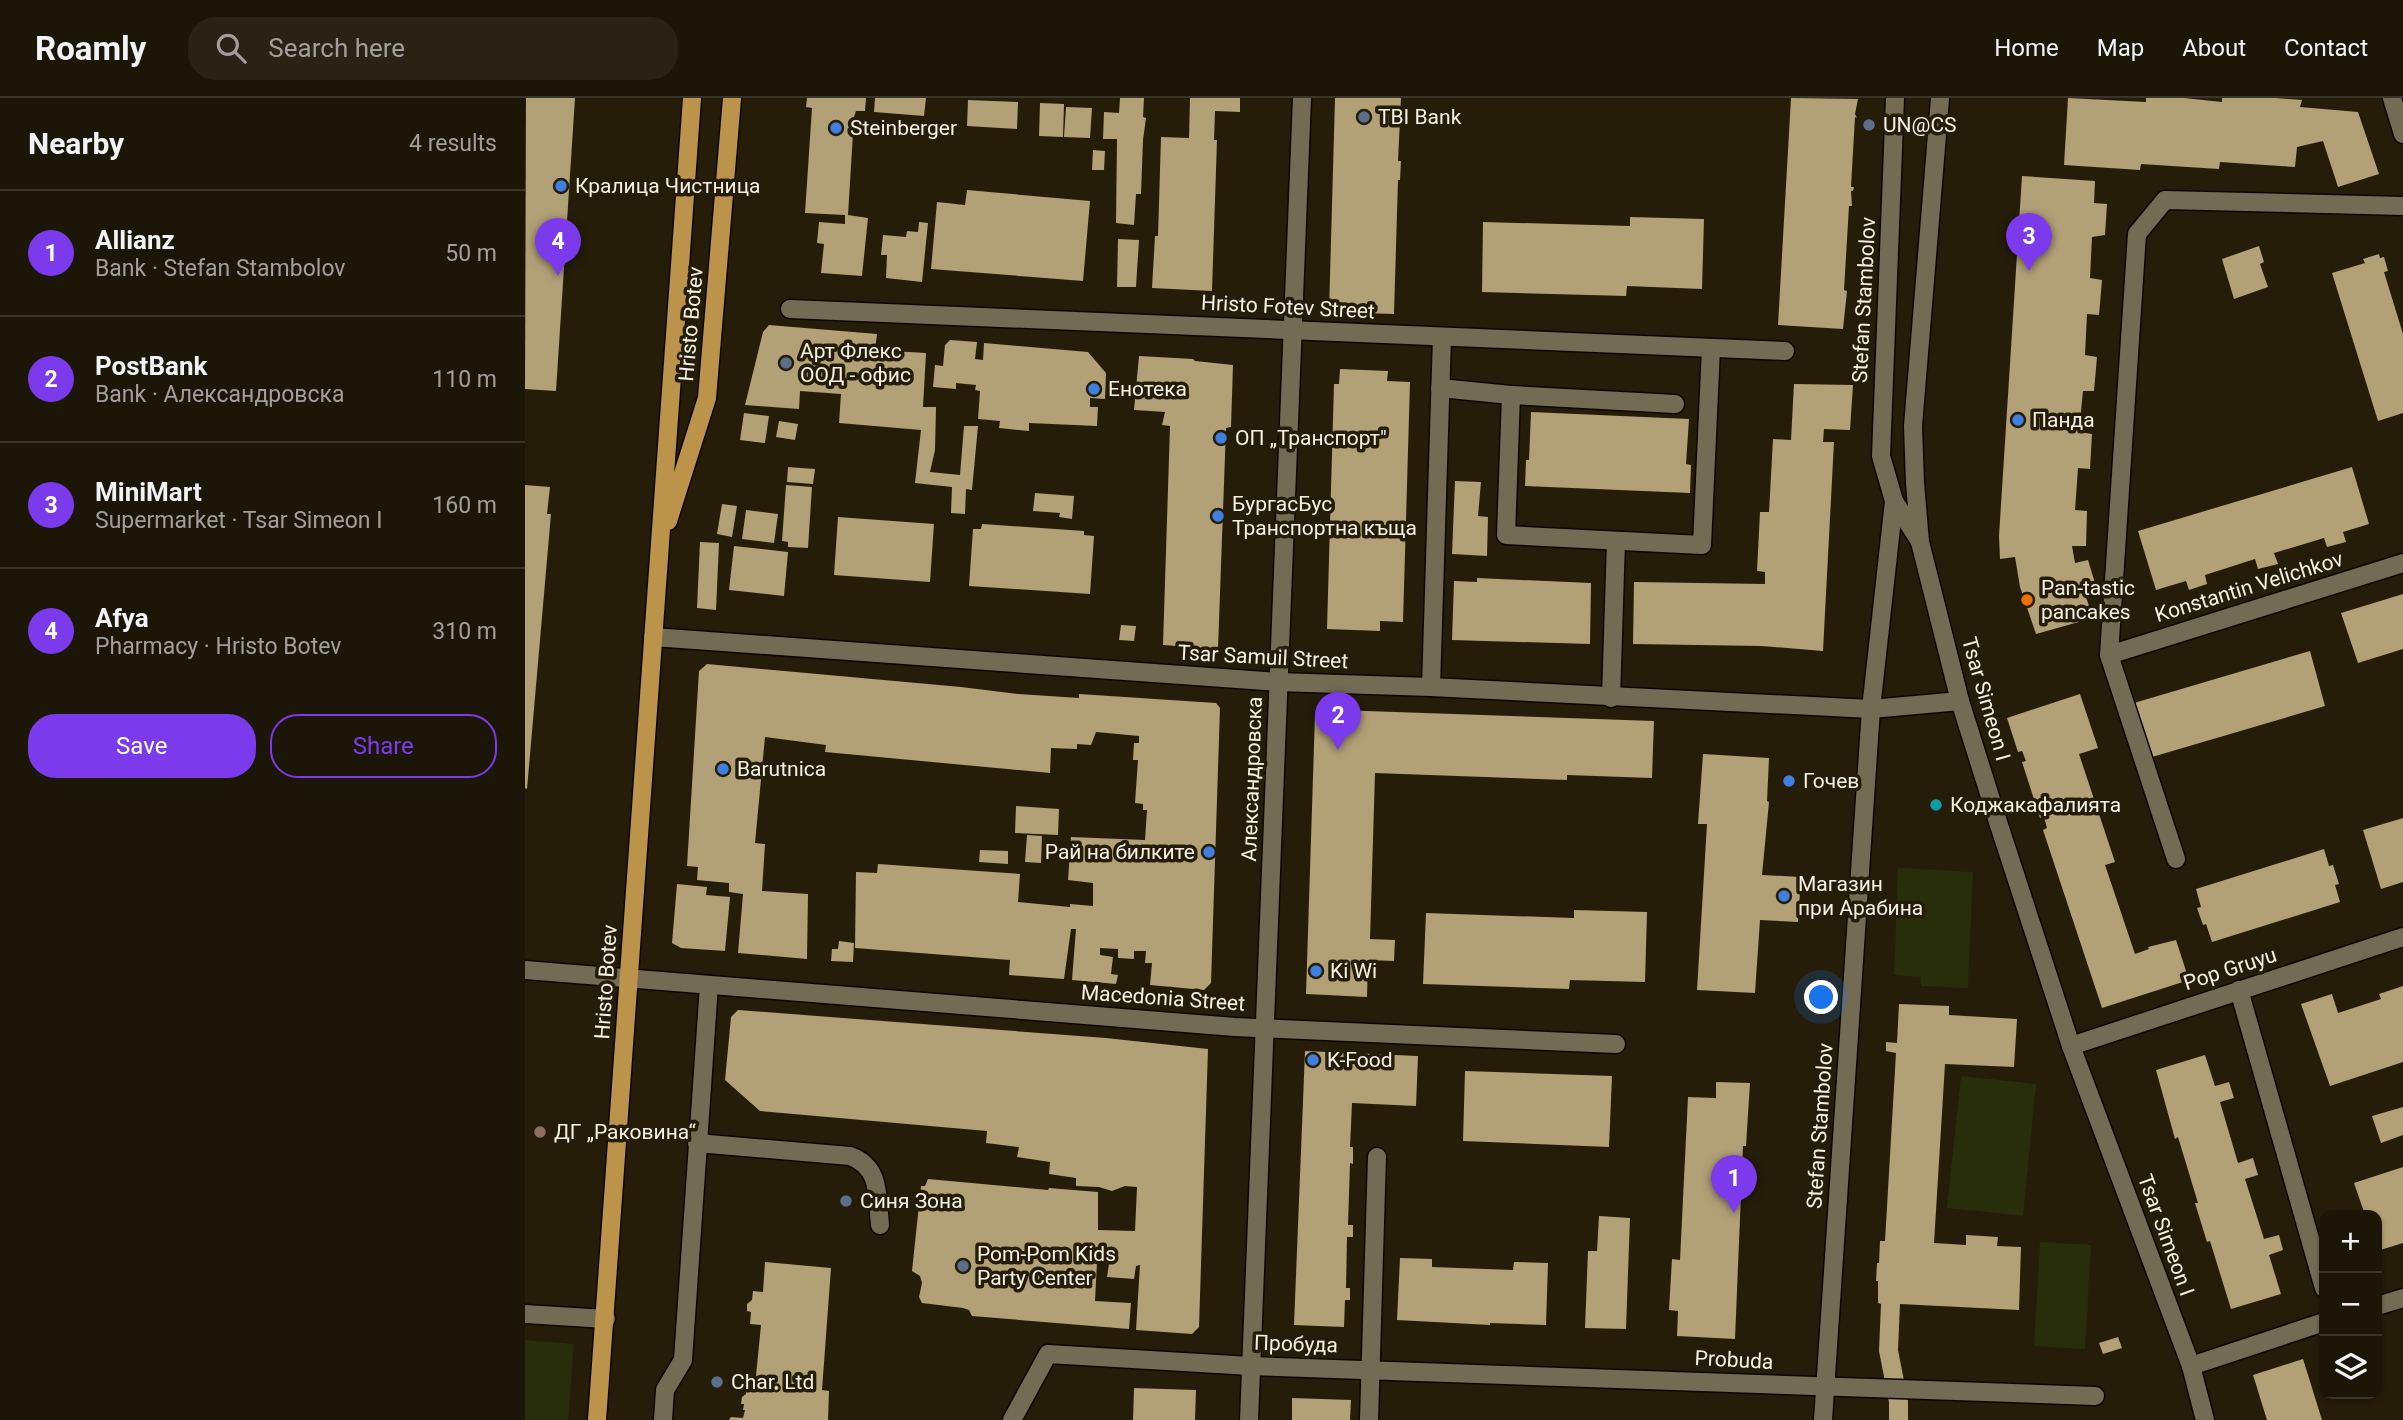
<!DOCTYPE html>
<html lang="en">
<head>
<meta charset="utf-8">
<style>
	body { margin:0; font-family:Roboto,sans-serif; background:#292316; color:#f1f3f6 }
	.controls { position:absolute; right:21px; bottom:21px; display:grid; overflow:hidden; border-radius:14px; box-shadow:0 2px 5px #0004 }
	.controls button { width:63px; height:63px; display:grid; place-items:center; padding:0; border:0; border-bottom:2px solid #3a3529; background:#1c1608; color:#f1f3f6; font:35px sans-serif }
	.you { position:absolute; left:1297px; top:900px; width:24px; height:24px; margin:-18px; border:5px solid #fff; border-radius:50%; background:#1a73e8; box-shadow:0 0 0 10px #1a73e833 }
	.badge { display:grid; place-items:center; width:46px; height:46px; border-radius:50%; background:#7c3aed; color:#fff; font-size:23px; font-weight:700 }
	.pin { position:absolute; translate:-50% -58px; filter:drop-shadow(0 2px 4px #0008) }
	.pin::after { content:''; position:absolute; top:37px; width:24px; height:21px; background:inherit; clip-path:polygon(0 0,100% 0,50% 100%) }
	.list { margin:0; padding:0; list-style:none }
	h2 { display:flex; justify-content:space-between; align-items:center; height:91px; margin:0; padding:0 28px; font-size:30px }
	h2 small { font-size:23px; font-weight:400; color:#a09f9c }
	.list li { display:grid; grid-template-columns:46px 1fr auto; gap:21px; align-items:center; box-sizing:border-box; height:126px; padding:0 28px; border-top:2px solid #3a3529 }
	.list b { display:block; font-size:26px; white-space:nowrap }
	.list p { margin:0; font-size:23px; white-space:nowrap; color:#a09f9c }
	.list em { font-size:23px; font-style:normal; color:#a09f9c }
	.actions { display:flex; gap:14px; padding:21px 28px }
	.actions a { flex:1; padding:16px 0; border:2px solid #7c3aed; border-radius:28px; text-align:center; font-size:24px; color:#7c3aed }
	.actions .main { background:#7c3aed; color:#fff }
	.icon { flex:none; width:38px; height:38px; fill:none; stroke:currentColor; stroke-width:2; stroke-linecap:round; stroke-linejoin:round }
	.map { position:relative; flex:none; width:1878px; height:1322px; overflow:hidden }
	header { display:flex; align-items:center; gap:42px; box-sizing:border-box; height:98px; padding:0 35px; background:#1c1608; border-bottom:2px solid #3a3529 }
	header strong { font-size:33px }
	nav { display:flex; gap:38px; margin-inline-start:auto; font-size:24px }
	.search { width:490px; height:63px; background:#292316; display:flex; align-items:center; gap:18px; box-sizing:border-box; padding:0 24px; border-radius:28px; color:#a09f9c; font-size:26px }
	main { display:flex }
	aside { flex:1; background:#1c1608 }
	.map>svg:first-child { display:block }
	.green { fill:#282e0b }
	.building { fill:#b2a077 }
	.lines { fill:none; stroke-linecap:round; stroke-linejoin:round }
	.minor-casing { stroke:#0e0700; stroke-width:21 }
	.major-casing { stroke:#0e0700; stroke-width:21 }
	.minor { stroke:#746b55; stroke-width:18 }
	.major { stroke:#bb934b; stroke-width:18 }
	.service-dot { fill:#5c6f8a; stroke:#251d0a; stroke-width:2.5 }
	.shop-dot { fill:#3f7fe0; stroke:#251d0a; stroke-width:2.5 }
	.food-dot { fill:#e8710a; stroke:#251d0a; stroke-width:2.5 }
	.culture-dot { fill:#0f9aa8; stroke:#251d0a; stroke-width:2.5 }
	.education-dot { fill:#8d6e63; stroke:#251d0a; stroke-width:2.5 }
	.labels { text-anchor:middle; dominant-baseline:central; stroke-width:7; stroke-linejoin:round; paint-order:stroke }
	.poi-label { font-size:21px; fill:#f5f0e4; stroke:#251d0a; text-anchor:start }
	.street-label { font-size:21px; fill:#f5f0e4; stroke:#251d0a }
</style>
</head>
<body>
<header>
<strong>Roamly</strong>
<div class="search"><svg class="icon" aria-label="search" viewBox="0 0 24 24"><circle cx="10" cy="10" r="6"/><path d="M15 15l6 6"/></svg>Search here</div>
<nav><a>Home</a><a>Map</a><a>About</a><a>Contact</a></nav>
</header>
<main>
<aside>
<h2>Nearby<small>4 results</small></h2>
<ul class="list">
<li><span class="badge">1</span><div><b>Allianz</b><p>Bank · Stefan Stambolov</p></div><em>50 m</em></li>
<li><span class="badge">2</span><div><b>PostBank</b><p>Bank · Александровска</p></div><em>110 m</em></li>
<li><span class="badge">3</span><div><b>MiniMart</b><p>Supermarket · Tsar Simeon I</p></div><em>160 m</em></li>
<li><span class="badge">4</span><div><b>Afya</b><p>Pharmacy · Hristo Botev</p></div><em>310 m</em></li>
</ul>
<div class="actions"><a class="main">Save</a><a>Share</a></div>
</aside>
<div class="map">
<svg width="1878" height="1322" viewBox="0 0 1878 1322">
	<rect width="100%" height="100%" fill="#251d0a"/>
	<g class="green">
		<path d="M1373 770 1448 774 1443 890 1396 888V879L1369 877Z"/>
		<path d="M1436 978 1511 986 1498 1118 1422 1110Z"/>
		<path d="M1515 1144 1566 1147 1560 1251 1509 1248Z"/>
		<path d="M0 1242 49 1246 43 1322H0Z"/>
	</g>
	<g class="building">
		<path d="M1 0H50L31 293 0 291Z"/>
		<path d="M282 0H341L340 13H331L329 19 323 117 343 120 337 178 296 175 299 146 292 145 294 124 320 126V117L280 115 287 10 281 9Z"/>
		<path d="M350 0H401L399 18 349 14Z"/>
		<path d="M595 0H619L618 19 621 20 618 42 616 96H611L609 127 591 125 592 41H578L579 14 594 15Z"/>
		<path d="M665 0H715V14L690 13 689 42H692L687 193 627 190 630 138H633L636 39 664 40Z"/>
		<path d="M810 0H876L873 63H876L875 82H873L869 216 804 214Z"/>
		<path d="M1266 0 1333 1 1330 16 1332 20 1330 19 1326 89H1329L1328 93H1326L1327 108H1324L1319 192 1322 193 1318 231 1253 227Z"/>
		<path d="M1543 0 1621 4V0H1659L1697 4V0H1751L1777 2 1775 9 1833 14 1854 76 1813 89 1798 43 1772 49 1770 69 1695 64 1694 71 1616 66 1615 72 1539 67Z"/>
		<path d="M443 2 493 4 492 31 442 28Z"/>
		<path d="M515 5 539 6 538 39 514 38Z"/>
		<path d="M541 9 567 10 565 40 539 39Z"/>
		<path d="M568 52 580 53 579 72H567Z"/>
		<path d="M1497 78 1570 83 1569 105 1582 106 1580 137 1567 139 1565 180 1577 182 1574 217 1562 216 1560 257 1572 259 1569 293H1558L1554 334 1567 336 1565 371 1553 370 1550 412 1562 413 1561 448H1547L1550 465 1563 462 1573 495 1561 499 1568 520 1511 536 1495 489 1490 459 1475 461 1474 438Z"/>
		<path d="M442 92 565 103 558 183 406 171 412 104 440 107Z"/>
		<path d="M1105 119 1179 121 1177 191 1102 188 1101 198 957 194 958 124 1105 128Z"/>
		<path d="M394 124 403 125 397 184 361 180 362 157H356L358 137 381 139 382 133 393 134Z"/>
		<path d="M593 141 614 142 611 189H592Z"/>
		<path d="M1734 148 1739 164 1735 166 1743 189 1709 201 1697 161Z"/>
		<path d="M1854 156 1855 160 1859 159 1863 173 1859 174 1878 236V315L1853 323 1807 175 1840 165 1838 161Z"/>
		<path d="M244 227 352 236 350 252 401 255 398 309H411L410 352 405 374 435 377 439 328H453L447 392 441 391 440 416 426 415 427 389 390 385 396 332 314 325 316 296 275 293 274 311 220 307 238 234Z"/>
		<path d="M425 242 452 244 450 261 458 262 459 245 563 254 581 275 580 301 565 300V309H573L572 328 504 325V333L474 330 475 323 453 321 455 293 450 292 451 287 431 285V291L408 289 410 267 418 268 420 247Z"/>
		<path d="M614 258 668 261 670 263 708 267 706 329 701 330 693 551 638 547 645 328 637 327 640 314 609 312Z"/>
		<path d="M815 271 863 273 862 283 885 284 878 524 855 523V533L802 531 809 286H814Z"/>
		<path d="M1269 286 1328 287 1325 332 1299 331 1298 344H1309L1298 553 1236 548 1108 546 1109 484 1240 486V474L1232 473 1235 414H1244L1248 341 1266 342Z"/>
		<path d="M1006 314 1164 321 1161 366 1166 367 1165 395 1000 388 1001 362H1004Z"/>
		<path d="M219 315 244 318 240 345 215 342Z"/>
		<path d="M254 323 273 326 270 342 251 339Z"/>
		<path d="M263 369 290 371 288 386 262 384Z"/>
		<path d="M1827 369 1844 426 1818 434 1821 444 1802 449 1799 440 1749 455 1753 466 1733 471 1730 461 1680 477 1682 486 1664 492 1661 483 1631 492 1613 433Z"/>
		<path d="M930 383 956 384 953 418 963 419 962 458 927 456Z"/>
		<path d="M0 387 25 389 22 416H26L2 691 0 690Z"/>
		<path d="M261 387 287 389 283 450 263 449V444L257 443Z"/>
		<path d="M510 395 549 398 547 421 534 419 535 415 508 413Z"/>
		<path d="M197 406 212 408 207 439 192 436Z"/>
		<path d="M221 412 253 416 249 445 217 441Z"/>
		<path d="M313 419 409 426 405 484 309 477Z"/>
		<path d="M457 426 559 433V437L569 438 565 496 444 488 448 431H456Z"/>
		<path d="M175 444 194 445 191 512 172 510Z"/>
		<path d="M209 448 263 454 259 498 204 492Z"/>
		<path d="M952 480 1066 485 1065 546 927 542 929 483 952 484Z"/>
		<path d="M1878 496V551L1833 565 1816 515Z"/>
		<path d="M596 527 611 528 609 543 594 542Z"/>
		<path d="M1785 553 1800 608 1627 659 1609 605Z"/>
		<path d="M182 566 436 589 494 596 554 600V596L691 605 695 610 686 885 679 892 625 887 627 865H620L621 853H609V861L593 860V851L575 850V857L588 859 586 876 593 877 591 886 547 882 551 831H546L539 881 484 877 485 862 330 850 331 774 352 775 353 766 495 776 493 804 545 809V806L568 808V785L543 782 546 739 620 742 622 712H618V706L610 705 613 662H608L609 645H614V638L571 634 566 647 552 646V651L526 650 525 675 300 654 301 647 240 639 230 745 240 746 237 793 283 796 282 861 213 855 218 796 204 794V785L172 782 173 769 162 768 174 573Z"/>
		<path d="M1555 596 1573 650 1554 656 1590 764 1580 767 1610 856 1624 851 1623 849 1651 842 1664 882 1577 910 1518 732 1522 730 1519 719 1515 720 1497 664 1501 663 1497 653 1493 654 1482 620Z"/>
		<path d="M812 612 1129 623 1127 680 1042 677V682L850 675 845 841 870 842 869 863 843 862 842 899 781 896 790 617H811Z"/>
		<path d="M1178 656 1244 660 1242 703 1244 704 1237 777 1276 779 1273 824 1235 822 1230 895 1172 892 1182 726H1173Z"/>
		<path d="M491 708 534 711 533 737 490 735Z"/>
		<path d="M1878 720V784L1856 791 1838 732Z"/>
		<path d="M502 737 517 738 516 765 500 764Z"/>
		<path d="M1799 751 1804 768 1808 767 1814 786 1810 787 1815 804 1687 844 1681 826 1678 827 1672 810 1676 809 1671 791Z"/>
		<path d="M455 752 483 753V766L454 764Z"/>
		<path d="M152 786 182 789 181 797 205 799 200 853 156 850 147 845Z"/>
		<path d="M1049 812 1122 814 1120 884 1045 882 1044 891 898 886 901 815 1049 820Z"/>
		<path d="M314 843 329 845 328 864 306 863 307 851H313Z"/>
		<path d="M1878 888V964L1805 988 1776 906 1807 896 1813 915 1856 901 1854 896Z"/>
		<path d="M1374 906 1424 908V917L1492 921 1489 969 1420 966 1409 1145 1441 1147V1137L1473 1139 1472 1148 1496 1149 1494 1212 1375 1206 1373 1252 1383 1303V1322H1364V1304L1354 1253 1356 1206 1353 1205V1183H1351L1352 1165H1354L1355 1143H1360L1371 955 1361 953V944L1372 945Z"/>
		<path d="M213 912 581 940 683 951 674 1229 667 1236 611 1232 615 1167 611 1168 609 1181 582 1179 584 1166 572 1164 570 1203 606 1205 604 1231 447 1218 444 1212 438 1210 397 1205 394 1199 397 1185 395 1178 387 1173 396 1088H400L403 1081 523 1092 524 1090 573 1094V1132L610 1133 612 1089 600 1088 587 1093 574 1089 551 1088V1080L524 1076 525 1064 492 1059 494 1049 461 1045 462 1033 235 1013 200 982 206 919Z"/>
		<path d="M780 953 893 958 891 1008 827 1005 825 1049H828V1066L825 1065 823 1127H828V1139H822L821 1190H825V1202H820L819 1229 769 1227Z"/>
		<path d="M1680 957 1690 988 1704 984 1709 1000 1695 1004 1713 1065 1728 1060 1733 1077 1720 1081 1739 1141 1754 1137 1758 1152 1744 1157 1756 1196 1706 1211 1685 1143 1682 1144 1670 1105H1673L1653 1039 1650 1041 1631 972Z"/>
		<path d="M940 973 1087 978 1084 1049 938 1043Z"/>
		<path d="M1191 984 1225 985 1221 1048H1218L1210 1241 1152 1238 1153 1213 1144 1212 1147 1161 1155 1162 1163 999 1191 1000Z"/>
		<path d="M1878 1009V1037L1856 1045 1847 1018Z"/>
		<path d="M1878 1069V1145L1852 1153V1117H1840L1829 1085Z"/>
		<path d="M1074 1118 1105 1120 1101 1231 1060 1230 1063 1153H1072Z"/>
		<path d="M875 1160 907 1161V1169L988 1172 989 1164 1023 1165 1021 1227 965 1225V1227L872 1222Z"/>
		<path d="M240 1164 306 1170 297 1292 304 1293 303 1322H204L206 1319 218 1320 220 1312H218L219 1306H216L217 1299 221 1296V1287L230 1288 236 1227 225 1226 226 1214 222 1213V1206L227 1202 228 1193 238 1194Z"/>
		<path d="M1593 1239 1597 1250 1578 1256 1574 1245Z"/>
		<path d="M1778 1261 1797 1322H1742L1728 1277Z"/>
		<path d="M609 1290 671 1292 670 1322H608Z"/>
		<path d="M767 1300 826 1302 825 1322H767Z"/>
	</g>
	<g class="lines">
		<defs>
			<g id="minor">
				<path d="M1370 0 1356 358 1369 403 1394 442"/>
				<path d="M1415 0 1388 328 1390 385 1395 444 1435 603 1473 724 1546 948 1666 1268 1680 1322"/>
				<path d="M1867 0 1878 36"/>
				<path d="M265 211 1260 253"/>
				<path d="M915 290 986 297"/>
				<path d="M1150 306 986 297 981 437 1177 447 1186 250"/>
				<path d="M128 539 753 584 906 589 1346 611 1435 603"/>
				<path d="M1584 557 1878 465"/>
				<path d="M906 589 917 239"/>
				<path d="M1086 600 1091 443"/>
				<path d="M1651 761 1584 557 1612 136 1640 102 1878 108"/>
				<path d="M0 872 710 929 1091 946"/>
				<path d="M1714 892 1799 1190"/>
				<path d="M1546 948 1878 839"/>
				<path d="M172 1045 325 1058C356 1069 352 1098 355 1127"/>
				<path d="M1852 1208 1878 1200"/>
				<path d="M0 1216 81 1221"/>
				<path d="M1666 1268 1799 1224"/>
				<path d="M138 1322 140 1292 158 1262 184 887"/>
				<path d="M487 1322 523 1256 726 1268 1570 1298"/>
				<path d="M724 1322 777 0"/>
				<path d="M844 1322 852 1059"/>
				<path d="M1298 1322 1346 611 1369 403"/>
			</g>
			<g id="major">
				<path d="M143 423 182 300 207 0"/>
				<path d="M72 1322 167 0"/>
			</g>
		</defs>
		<use href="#minor" class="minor-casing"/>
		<use href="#major" class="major-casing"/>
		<use href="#minor" class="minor"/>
		<use href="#major" class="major"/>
	</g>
	<g class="service-dot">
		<circle cx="839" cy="19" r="7"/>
		<circle cx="1344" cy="27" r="7"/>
		<circle cx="261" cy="265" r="7"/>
		<circle cx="321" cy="1103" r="7"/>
		<circle cx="438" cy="1168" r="7"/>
		<circle cx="192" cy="1284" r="7"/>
	</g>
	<g class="shop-dot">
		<circle cx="311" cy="30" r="7"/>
		<circle cx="36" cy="88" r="7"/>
		<circle cx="569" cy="291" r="7"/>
		<circle cx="1493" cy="322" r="7"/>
		<circle cx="696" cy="340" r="7"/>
		<circle cx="693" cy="418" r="7"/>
		<circle cx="198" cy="671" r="7"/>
		<circle cx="1264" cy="683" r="7"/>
		<circle cx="684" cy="754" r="7"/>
		<circle cx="1259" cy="798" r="7"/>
		<circle cx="791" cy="873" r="7"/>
		<circle cx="788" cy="962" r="7"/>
	</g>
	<circle class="food-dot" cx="1502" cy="502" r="7"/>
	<circle class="culture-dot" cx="1411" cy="707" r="7"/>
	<circle class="education-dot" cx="15" cy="1034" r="7"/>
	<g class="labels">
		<g class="poi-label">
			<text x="853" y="19">TBI Bank</text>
			<text x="1358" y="27">UN@CS</text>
			<text x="325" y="30">Steinberger</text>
			<text x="50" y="88">Кралица Чистница</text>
			<text x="275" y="253">Арт Флекс<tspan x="275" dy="24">ООД - офис</tspan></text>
			<text x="583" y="291">Енотека</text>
			<text x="1507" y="322">Панда</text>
			<text x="710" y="340">ОП „Транспорт"</text>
			<text x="707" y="406">БургасБус<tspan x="707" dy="24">Транспортна къща</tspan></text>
			<text x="1516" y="490">Pan-tastic<tspan x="1516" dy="24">pancakes</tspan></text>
			<text x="212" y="671">Barutnica</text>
			<text x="1278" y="683">Гочев</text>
			<text x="1425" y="707">Коджакафалията</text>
			<text x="670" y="754" text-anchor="end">Рай на билките</text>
			<text x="1273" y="786">Магазин<tspan x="1273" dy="24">при Арабина</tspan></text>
			<text x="805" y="873">Ki Wi</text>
			<text x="802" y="962">K-Food</text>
			<text x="29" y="1034">ДГ „Раковина“</text>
			<text x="335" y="1103">Синя Зона</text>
			<text x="452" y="1156">Pom-Pom Kids<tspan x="452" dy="24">Party Center</tspan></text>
			<text x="206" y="1284">Char. Ltd</text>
		</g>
		<g class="street-label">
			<text transform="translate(1339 202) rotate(-87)">Stefan Stambolov</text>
			<text transform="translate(763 209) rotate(3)">Hristo Fotev Street</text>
			<text transform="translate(166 226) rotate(-85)">Hristo Botev</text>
			<text transform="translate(1724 489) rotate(-17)">Konstantin Velichkov</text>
			<text transform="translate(738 559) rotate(3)">Tsar Samuil Street</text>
			<text transform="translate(1461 601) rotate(74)">Tsar Simeon I</text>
			<text transform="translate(727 681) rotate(-88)">Александровска</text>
			<text transform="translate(1705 871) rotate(-18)">Pop Gruyu</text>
			<text transform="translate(81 884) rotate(-86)">Hristo Botev</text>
			<text transform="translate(638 900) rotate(4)">Macedonia Street</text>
			<text transform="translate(1295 1028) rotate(-86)">Stefan Stambolov</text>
			<text transform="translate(1641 1137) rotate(70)">Tsar Simeon I</text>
			<text transform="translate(771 1246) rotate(2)">Пробуда</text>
			<text transform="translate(1209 1262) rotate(3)">Probuda</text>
		</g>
	</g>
</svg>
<div class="controls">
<button>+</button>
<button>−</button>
<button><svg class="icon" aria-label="layers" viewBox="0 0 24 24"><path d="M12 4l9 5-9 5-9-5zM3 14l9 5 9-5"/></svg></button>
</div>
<div class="you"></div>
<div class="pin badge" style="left:1209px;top:1115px">1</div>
<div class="pin badge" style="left:813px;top:652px">2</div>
<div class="pin badge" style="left:1504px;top:173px">3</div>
<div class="pin badge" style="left:33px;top:178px">4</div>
</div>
</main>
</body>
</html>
